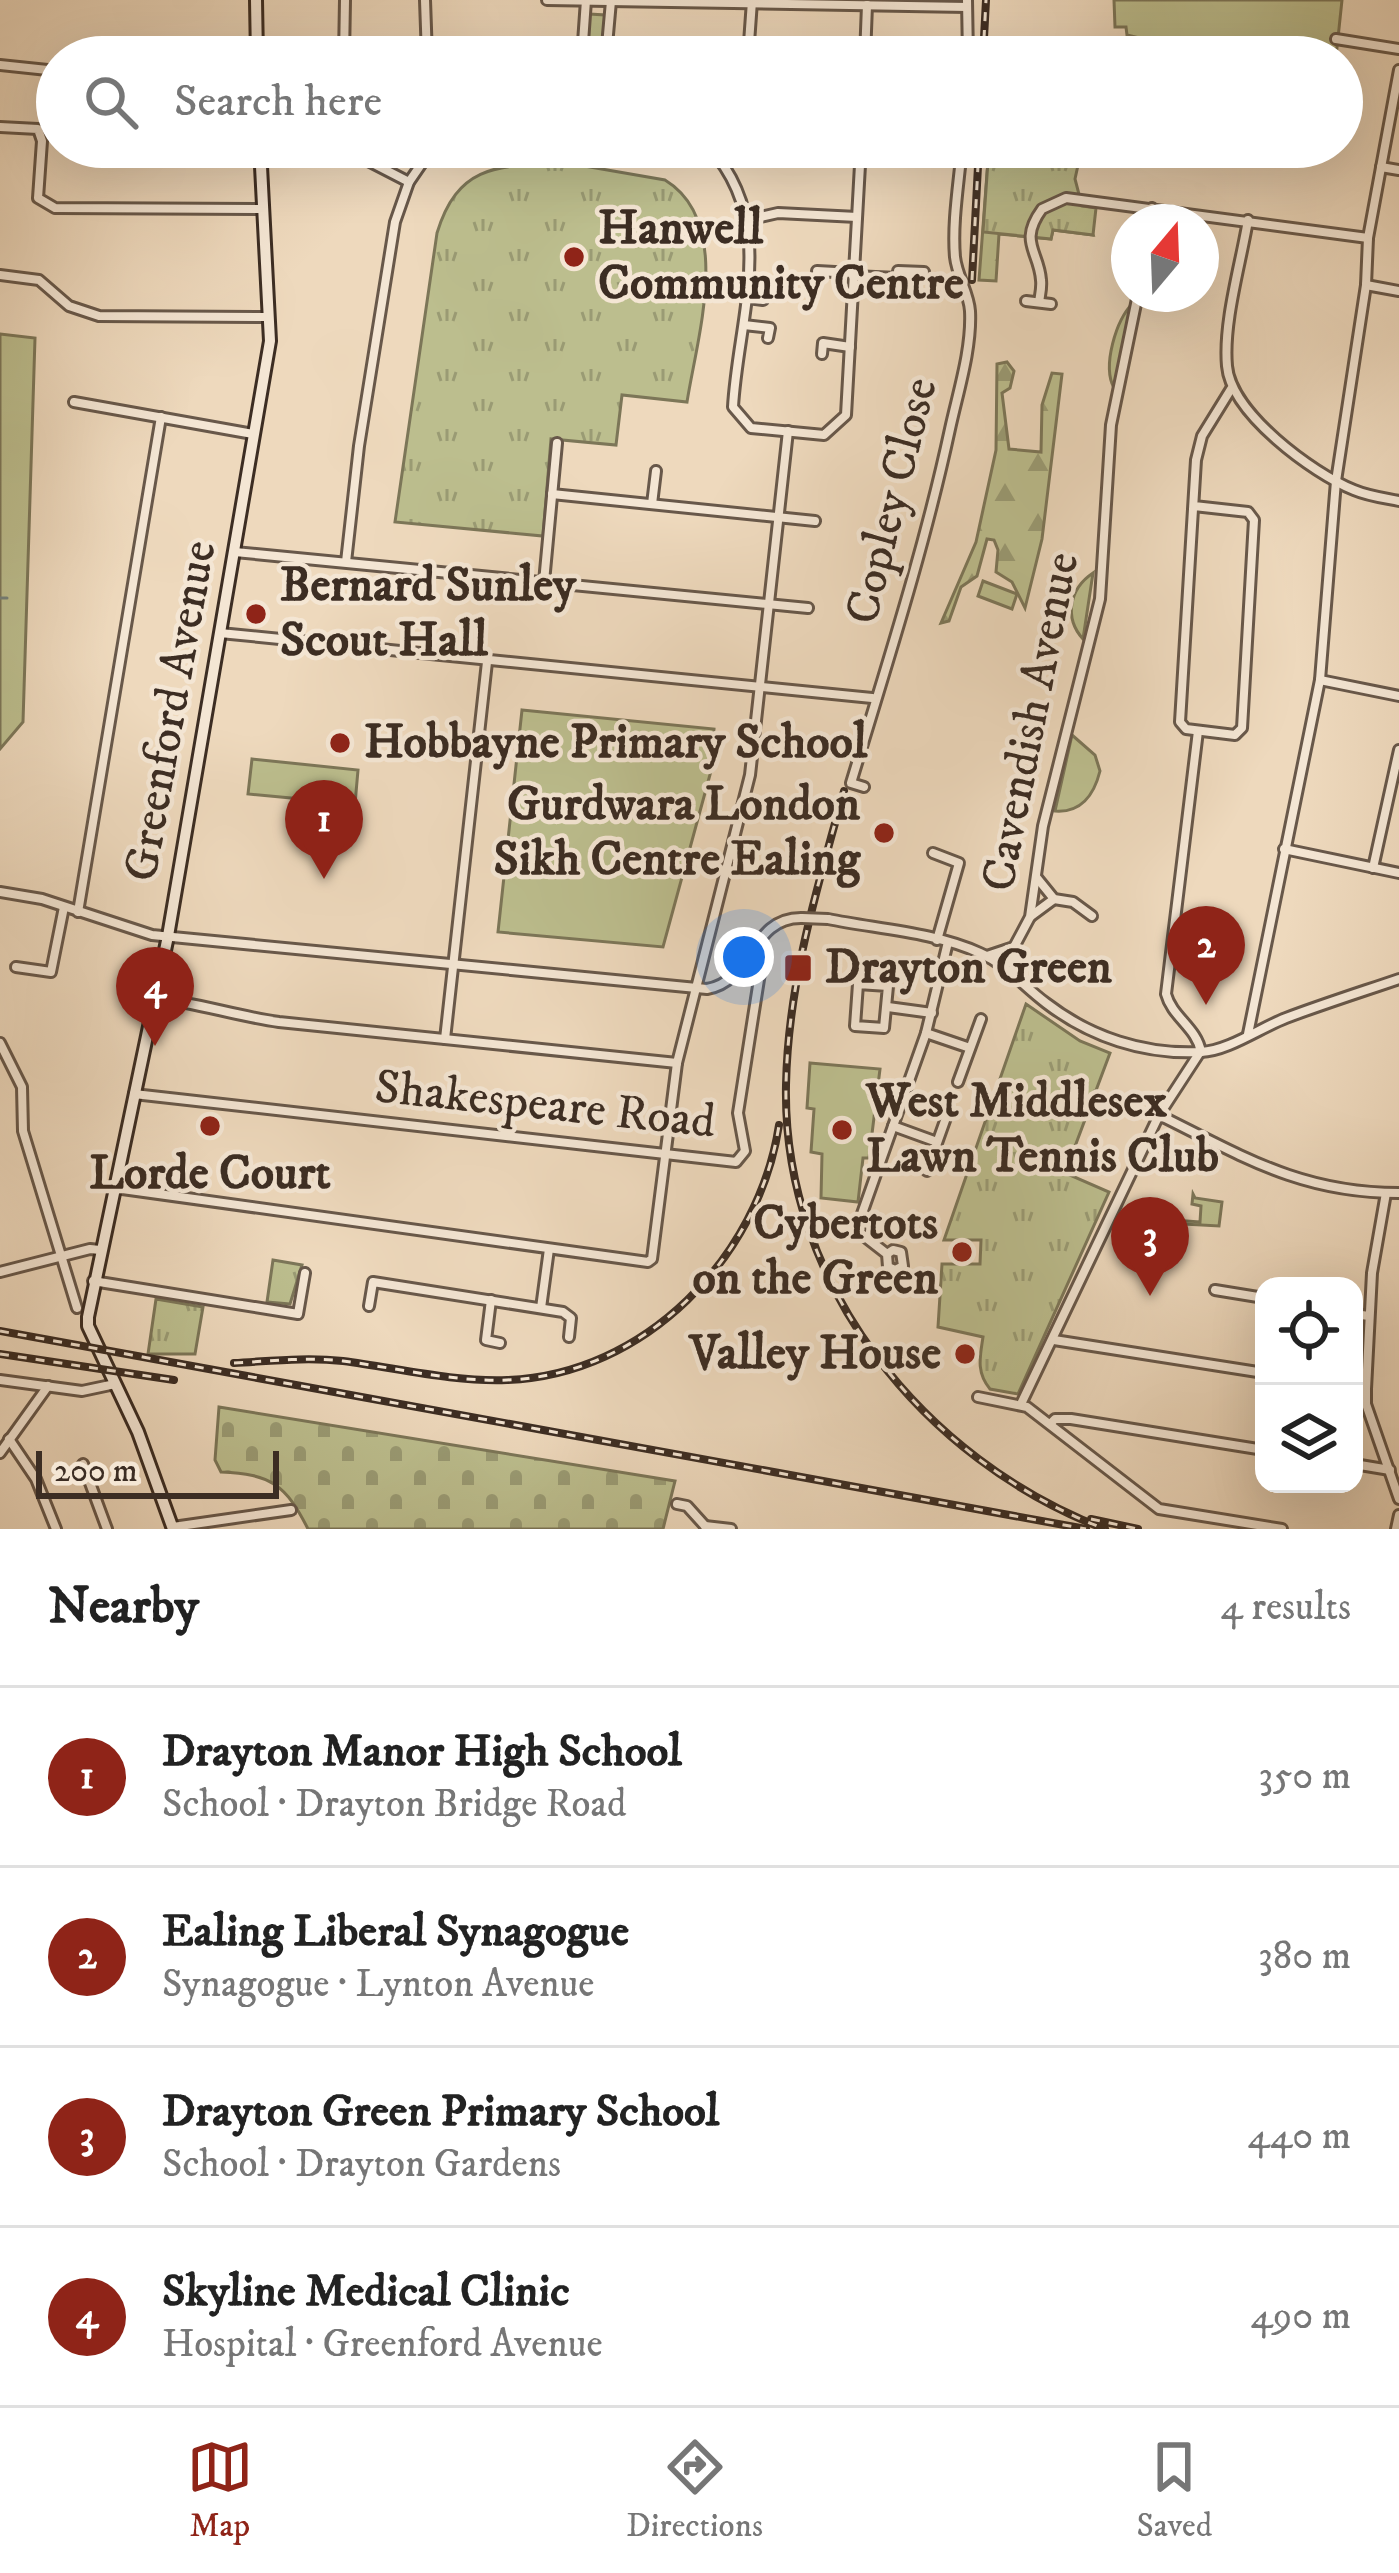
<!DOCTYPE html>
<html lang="en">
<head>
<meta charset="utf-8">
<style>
	body { margin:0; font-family:"IM FELL DW Pica",serif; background:#f2f2f2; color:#222 }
	.controls { position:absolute; right:36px; bottom:36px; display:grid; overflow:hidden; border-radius:24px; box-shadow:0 12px 48px #0002 }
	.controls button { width:108px; height:108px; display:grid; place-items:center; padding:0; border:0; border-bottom:3px solid #e0e0e0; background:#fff; color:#222; font:60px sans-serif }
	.compass { position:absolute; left:1111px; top:204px; width:108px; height:108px; border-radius:50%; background:#fff; box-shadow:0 12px 48px #0002; rotate:19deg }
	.scale { position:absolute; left:36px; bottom:30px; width:243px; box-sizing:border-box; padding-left:12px; border:6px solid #3c2d23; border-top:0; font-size:33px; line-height:42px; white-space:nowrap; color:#3c2d23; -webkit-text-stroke:9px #f4e6d4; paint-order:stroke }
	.you { position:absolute; left:744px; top:957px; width:42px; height:42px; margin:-30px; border:9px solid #fff; border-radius:50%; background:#1a73e8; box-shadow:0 0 0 18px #1a73e833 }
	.badge { display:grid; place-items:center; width:78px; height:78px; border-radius:50%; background:#8f2418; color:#fff; font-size:39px; font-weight:700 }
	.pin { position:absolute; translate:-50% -99px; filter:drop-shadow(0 3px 6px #0008) }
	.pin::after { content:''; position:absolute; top:63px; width:42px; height:36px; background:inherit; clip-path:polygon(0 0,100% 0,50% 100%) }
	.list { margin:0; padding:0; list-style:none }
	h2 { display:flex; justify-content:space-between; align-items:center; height:156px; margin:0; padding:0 48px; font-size:51px }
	h2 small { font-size:39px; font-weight:400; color:#767676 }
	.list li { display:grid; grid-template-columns:78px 1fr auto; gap:36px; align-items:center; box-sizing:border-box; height:180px; padding:0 48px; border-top:3px solid #e0e0e0 }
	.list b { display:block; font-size:45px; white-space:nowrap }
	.list p { margin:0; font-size:39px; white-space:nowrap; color:#767676 }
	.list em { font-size:39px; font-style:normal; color:#767676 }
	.icon { flex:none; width:66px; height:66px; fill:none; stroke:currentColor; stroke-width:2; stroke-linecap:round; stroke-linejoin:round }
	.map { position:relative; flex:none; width:1399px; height:1529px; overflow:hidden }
	.search { position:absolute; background:#fff; box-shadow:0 12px 48px #0002; left:36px; right:36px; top:36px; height:132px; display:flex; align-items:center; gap:30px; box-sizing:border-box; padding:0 42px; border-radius:66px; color:#767676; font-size:45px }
	.sheet { height:876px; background:#fff }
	nav { display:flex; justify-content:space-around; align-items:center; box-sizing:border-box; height:168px; border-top:3px solid #e0e0e0; background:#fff; font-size:33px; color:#767676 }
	nav a { display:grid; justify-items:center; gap:6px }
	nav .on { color:#8f2418 }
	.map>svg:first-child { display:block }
	.green { fill:#bcbe8e; stroke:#7c7658; stroke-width:3 }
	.forest { fill:url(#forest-firs); stroke:#7c7658; stroke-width:3 }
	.cemetery { fill:url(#cemetery-stones); stroke:#7c7658; stroke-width:3 }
	.park { fill:url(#park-tufts); stroke:#7c7658; stroke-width:3 }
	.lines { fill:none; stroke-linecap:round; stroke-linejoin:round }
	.stream { stroke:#74817b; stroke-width:3 }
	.street-casing { stroke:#68584a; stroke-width:14 }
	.secondary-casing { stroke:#3c2d23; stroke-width:16 }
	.street { stroke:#f4e6d4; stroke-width:8 }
	.secondary { stroke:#f4e6d4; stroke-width:10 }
	.rail-casing { stroke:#3c2d23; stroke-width:8 }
	.rail { stroke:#f4e6d4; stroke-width:3; stroke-dasharray:9; stroke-linecap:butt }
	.street-bridge-casing { stroke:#68584a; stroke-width:14; stroke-linecap:butt }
	.street-bridge { stroke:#f4e6d4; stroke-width:8 }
	.poi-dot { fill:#8f2418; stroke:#f4e6d4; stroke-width:4.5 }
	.labels { text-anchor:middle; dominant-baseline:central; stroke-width:9; stroke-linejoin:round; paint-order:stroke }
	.poi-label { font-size:48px; font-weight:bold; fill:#3c2d23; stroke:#f4e6d4; text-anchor:start }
	.street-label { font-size:48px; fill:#3c2d23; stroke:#f4e6d4 }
</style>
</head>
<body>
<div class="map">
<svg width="1399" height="1529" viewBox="0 0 1399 1529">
	<defs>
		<pattern id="forest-firs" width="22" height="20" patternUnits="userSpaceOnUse" patternTransform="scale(3)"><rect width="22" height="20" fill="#bcbe8e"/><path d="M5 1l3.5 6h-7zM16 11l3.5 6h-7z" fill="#9a9b74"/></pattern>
		<pattern id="cemetery-stones" width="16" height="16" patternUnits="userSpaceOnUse" patternTransform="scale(3)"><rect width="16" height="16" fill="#bcbe8e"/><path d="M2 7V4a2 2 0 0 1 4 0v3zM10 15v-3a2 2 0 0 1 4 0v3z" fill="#9a9b74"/></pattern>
		<pattern id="park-tufts" width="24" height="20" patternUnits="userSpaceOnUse" patternTransform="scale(3)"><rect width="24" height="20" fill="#bcbe8e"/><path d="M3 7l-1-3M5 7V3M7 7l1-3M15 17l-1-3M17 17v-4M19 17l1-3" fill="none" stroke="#9a9b74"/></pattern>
	</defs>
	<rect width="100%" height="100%" fill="#eed9bd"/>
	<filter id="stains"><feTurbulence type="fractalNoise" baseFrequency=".00167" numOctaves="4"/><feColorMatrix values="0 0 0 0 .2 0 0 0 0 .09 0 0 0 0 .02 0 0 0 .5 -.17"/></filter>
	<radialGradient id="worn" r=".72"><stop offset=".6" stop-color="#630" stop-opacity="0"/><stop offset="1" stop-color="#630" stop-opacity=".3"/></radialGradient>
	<g class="green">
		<path d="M1114 0H1342L1336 57H1218L1127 35 1126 27H1115Z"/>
		<path d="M589 14 605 15 601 57H585Z"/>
		<path d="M1133 303 1114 388C1102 366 1116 320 1133 303Z"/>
		<path d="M0 334 35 338 23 722 0 749Z"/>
		<path d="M1093 573 1083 639C1064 618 1069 589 1093 573Z"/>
		<path d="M983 581 1017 594 1012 609 978 596Z"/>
		<path d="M522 710 714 729 711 771 663 947 498 932Z"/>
		<path d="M1072 735 1095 755 1100 771C1094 795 1081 813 1055 811Z"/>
		<path d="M252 759 358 770 355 804 248 794Z"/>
		<path d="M810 1063 880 1069 869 1158H863L858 1202 821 1198 822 1154 811 1152 814 1109 807 1108Z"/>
		<path d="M1193 1194 1195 1198 1222 1202 1219 1226 1147 1222V1218L1200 1222 1201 1206 1192 1204Z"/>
	</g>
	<g class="forest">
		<path d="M989 147 1084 214 1093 235 1053 230 1051 239 999 234 996 281 979 280Z"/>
		<path d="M1007 362 1014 371 1010 388 1002 393 1009 449 1041 452 1042 405 1052 373 1062 374 1042 539 1025 608 1012 582 996 572 998 550 994 540 987 539 977 576 961 587 949 621 941 623 976 542 996 450 997 364Z"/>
	</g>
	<path class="cemetery" d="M219 1407 675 1481 663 1529H308C286 1485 271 1474 221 1472L215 1460Z"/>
	<g class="park">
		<path d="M989 147H1082L1075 179 1082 206 1096 208 1093 235 1053 230 1051 239 983 232Z"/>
		<path d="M567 163 665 180C734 222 697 337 687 402L622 395 616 445 551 439 543 536 395 522 437 233C459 161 502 166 567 163Z"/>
		<path d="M1026 1004 1080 1041 1110 1053 1065 1173 1109 1192 1018 1394 990 1389C976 1372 980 1357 983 1337L938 1327 942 1264H980L981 1240H944Z"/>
		<path d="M273 1260 302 1265 290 1304 267 1302Z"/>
		<path d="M156 1299 203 1307 195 1354H148Z"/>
	</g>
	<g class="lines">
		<path class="stream" d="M0 598H7"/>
		<defs>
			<g id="street">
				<path d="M425 0 427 57"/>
				<path d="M547 0 967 7"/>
				<path d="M967 0 968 57"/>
				<path d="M1336 39 1399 49"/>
				<path d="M344 57 345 0"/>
				<path d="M582 57 586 0"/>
				<path d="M606 57 611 1"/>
				<path d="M748 57 752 1"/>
				<path d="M865 57 867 5"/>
				<path d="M0 65 57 71"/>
				<path d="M0 127 38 129 42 141 38 198 55 208 263 209"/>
				<path d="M341 147 409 182"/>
				<path d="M709 147C779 223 738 317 733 407L751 428 824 435 846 415 861 147"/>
				<path d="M636 158 637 147"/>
				<path d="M1381 167 1399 170"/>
				<path d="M747 220 778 213 857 217"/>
				<path d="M1248 220C1241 263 1223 322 1227 366 1231 413 1312 473 1354 490 1368 496 1384 498 1399 501"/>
				<path d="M1150 222 1152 208"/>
				<path d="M817 271 853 273"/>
				<path d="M0 275 39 280 69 306 99 316 268 317"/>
				<path d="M853 276 898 278V271L924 272"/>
				<path d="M1366 285 1399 291"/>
				<path d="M748 298 763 300 765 286"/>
				<path d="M1026 301 1051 304"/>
				<path d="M1039 302C1040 295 1042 288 1041 280 1039 251 1018 242 1042 209L1066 198 1368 238"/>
				<path d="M744 325 770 328 768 338"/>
				<path d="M822 354 823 343 850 347"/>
				<path d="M74 402 253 434"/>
				<path d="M552 494 815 521"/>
				<path d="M652 504 656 471"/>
				<path d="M1194 506 1248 512 1254 520 1242 728 1235 735 1186 729 1180 722 1196 460 1202 436 1231 389"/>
				<path d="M235 552 808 608"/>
				<path d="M346 562 359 446 395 222 409 182 433 147"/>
				<path d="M544 582 557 443"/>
				<path d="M220 633 872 698"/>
				<path d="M1320 680 1399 696"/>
				<path d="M1198 731 1166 994C1172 1017 1197 1028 1201 1052"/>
				<path d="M864 787 851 783C886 667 924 550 950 429 958 392 972 349 970 311 969 293 957 276 955 257 952 222 959 183 962 147"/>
				<path d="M1284 849 1399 873"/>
				<path d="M933 853 959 863 937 940"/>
				<path d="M1373 868 1399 750"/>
				<path d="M1037 878 1054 899 1073 902 1092 916"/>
				<path d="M0 892 42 899 152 935 707 989C754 981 750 917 802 918"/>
				<path d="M78 912 161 417"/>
				<path d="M1031 916 1054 899"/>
				<path d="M828 919C877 929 934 932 980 953 1007 965 1023 986 1046 1003 1090 1037 1144 1055 1201 1052 1228 1051 1260 1028 1286 1018 1323 1004 1361 992 1399 979"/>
				<path d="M1014 947 1015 975"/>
				<path d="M987 956 1014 947 1030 917 1043 826 1100 599 1111 425 1138 294"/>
				<path d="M16 967 51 972 64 907"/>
				<path d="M858 984 888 986 884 1028 855 1026Z"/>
				<path d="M155 998C198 1003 236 1016 279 1022L677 1063"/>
				<path d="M888 1007 932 1013"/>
				<path d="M926 1033 970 1048"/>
				<path d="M1248 1034 1320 680 1336 481 1366 285 1368 238 1399 70"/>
				<path d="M445 1039 487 662"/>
				<path d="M0 1043 22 1087 23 1131 77 1308"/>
				<path d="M958 1082 981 1019"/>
				<path d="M134 1094 736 1162 745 1151 738 1113 763 954"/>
				<path d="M1159 1115C1244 1157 1301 1193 1399 1193"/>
				<path d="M893 1126 937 1142"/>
				<path d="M927 1171 947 1115"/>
				<path d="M115 1188 648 1262 652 1259 677 1063 750 775 788 431"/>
				<path d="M1386 1193 1372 1273 1366 1389V1404L1399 1499"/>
				<path d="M887 1254 893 1250 901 1252 903 1266 895 1270 888 1267 887 1254 860 1233 859 1222 926 1033 948 942"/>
				<path d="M0 1272 90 1249 100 1250"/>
				<path d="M93 1281 298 1314 305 1273"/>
				<path d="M1215 1290 1264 1298"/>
				<path d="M491 1300 486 1340 500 1343"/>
				<path d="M369 1306 373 1282 563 1312 571 1318 569 1337"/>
				<path d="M541 1308 549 1249"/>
				<path d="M1354 1314 1369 1316"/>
				<path d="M1054 1340 1264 1373"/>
				<path d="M0 1380 82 1391 115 1384"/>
				<path d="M978 1397 1027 1407 1159 1509 1282 1529"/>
				<path d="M1021 1404 1159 1115 1200 1052"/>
				<path d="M1050 1424 1055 1419H1071L1264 1450"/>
				<path d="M9 1439 36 1479 56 1529"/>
				<path d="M0 1453 48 1386"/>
				<path d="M83 1464 107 1529"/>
				<path d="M1354 1464 1390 1470"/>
				<path d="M677 1504 687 1506 705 1526"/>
				<path d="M705 1526 731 1529"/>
				<path d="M173 1527 291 1510"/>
				<path d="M1396 1529 1399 1515"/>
			</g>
			<g id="secondary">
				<path d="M256 0 257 57"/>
				<path d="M173 1529 138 1432 88 1326V1317L168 936 270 341 260 147"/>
			</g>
		</defs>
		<use href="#street" class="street-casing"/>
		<use href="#secondary" class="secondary-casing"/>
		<use href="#street" class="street"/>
		<use href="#secondary" class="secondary"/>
		<defs>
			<g id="rail">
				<path d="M983 57 986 0"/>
				<path d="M972 280 979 147"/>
				<path d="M844 791C817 888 788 983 786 1085 782 1285 924 1460 1105 1529"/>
				<path d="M0 1331 1086 1529"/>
				<path d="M0 1354 174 1380"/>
				<path d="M234 1363C271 1361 306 1357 343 1361 397 1368 453 1382 507 1380 645 1375 759 1257 779 1125"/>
				<path d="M1091 1519 1138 1529"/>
			</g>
		</defs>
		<use href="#rail" class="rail-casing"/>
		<use href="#rail" class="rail"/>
		<defs>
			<path id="street-bridge" d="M802 918 828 919"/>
		</defs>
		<use href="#street-bridge" class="street-bridge-casing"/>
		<use href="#street-bridge" class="street-bridge"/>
	</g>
	<g class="poi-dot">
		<circle cx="574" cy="257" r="12"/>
		<circle cx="256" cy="614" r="12"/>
		<circle cx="340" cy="743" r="12"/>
		<circle cx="884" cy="833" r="12"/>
		<rect x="783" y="953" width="30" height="30" rx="6"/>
		<circle cx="210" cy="1126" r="12"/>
		<circle cx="842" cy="1130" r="12"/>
		<circle cx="962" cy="1252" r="12"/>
		<circle cx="965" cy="1354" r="12"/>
	</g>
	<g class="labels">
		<g class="poi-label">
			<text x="598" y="229">Hanwell<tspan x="598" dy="55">Community Centre</tspan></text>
			<text x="280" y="586">Bernard Sunley<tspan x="280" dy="55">Scout Hall</tspan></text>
			<text x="364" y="743">Hobbayne Primary School</text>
			<text x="860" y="805" text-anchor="end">Gurdwara London<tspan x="860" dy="55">Sikh Centre Ealing</tspan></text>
			<text x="825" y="968">Drayton Green</text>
			<text x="866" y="1102">West Middlesex<tspan x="866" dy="55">Lawn Tennis Club</tspan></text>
			<text x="210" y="1174" text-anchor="middle">Lorde Court</text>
			<text x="938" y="1224" text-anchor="end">Cybertots<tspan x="938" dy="55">on the Green</tspan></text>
			<text x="941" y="1354" text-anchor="end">Valley House</text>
		</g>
		<g class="street-label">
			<text transform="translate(892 501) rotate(-76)">Copley Close</text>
			<text transform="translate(171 711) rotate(-80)">Greenford Avenue</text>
			<text transform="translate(1031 722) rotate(-79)">Cavendish Avenue</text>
			<text transform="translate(545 1105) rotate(6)">Shakespeare Road</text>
		</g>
	</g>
	<rect width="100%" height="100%" filter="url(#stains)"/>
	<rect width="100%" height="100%" fill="url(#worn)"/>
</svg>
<div class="controls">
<button><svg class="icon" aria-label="locate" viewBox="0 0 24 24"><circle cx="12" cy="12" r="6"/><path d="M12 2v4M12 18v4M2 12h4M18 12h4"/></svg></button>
<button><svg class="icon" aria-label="layers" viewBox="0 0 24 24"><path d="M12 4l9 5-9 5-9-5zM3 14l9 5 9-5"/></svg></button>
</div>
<svg class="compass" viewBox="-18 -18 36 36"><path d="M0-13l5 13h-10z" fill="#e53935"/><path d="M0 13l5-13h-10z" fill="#767676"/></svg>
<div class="scale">200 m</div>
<div class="you"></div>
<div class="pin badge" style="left:324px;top:879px">1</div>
<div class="pin badge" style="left:1206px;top:1005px">2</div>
<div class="pin badge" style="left:1150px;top:1296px">3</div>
<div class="pin badge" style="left:155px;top:1046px">4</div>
<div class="search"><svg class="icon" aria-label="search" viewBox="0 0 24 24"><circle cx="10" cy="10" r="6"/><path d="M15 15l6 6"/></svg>Search here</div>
</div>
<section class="sheet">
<h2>Nearby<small>4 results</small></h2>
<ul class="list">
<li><span class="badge">1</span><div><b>Drayton Manor High School</b><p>School · Drayton Bridge Road</p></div><em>350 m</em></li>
<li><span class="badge">2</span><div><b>Ealing Liberal Synagogue</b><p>Synagogue · Lynton Avenue</p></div><em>380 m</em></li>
<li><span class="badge">3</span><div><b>Drayton Green Primary School</b><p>School · Drayton Gardens</p></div><em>440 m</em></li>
<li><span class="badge">4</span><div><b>Skyline Medical Clinic</b><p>Hospital · Greenford Avenue</p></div><em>490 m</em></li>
</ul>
</section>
<nav>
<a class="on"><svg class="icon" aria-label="map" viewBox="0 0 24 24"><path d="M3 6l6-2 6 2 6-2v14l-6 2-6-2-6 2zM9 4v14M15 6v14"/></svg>Map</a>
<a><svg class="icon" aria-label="directions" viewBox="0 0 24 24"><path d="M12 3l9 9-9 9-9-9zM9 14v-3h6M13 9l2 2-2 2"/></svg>Directions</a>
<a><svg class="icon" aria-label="saved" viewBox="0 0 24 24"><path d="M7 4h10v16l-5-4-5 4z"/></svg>Saved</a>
</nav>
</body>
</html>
